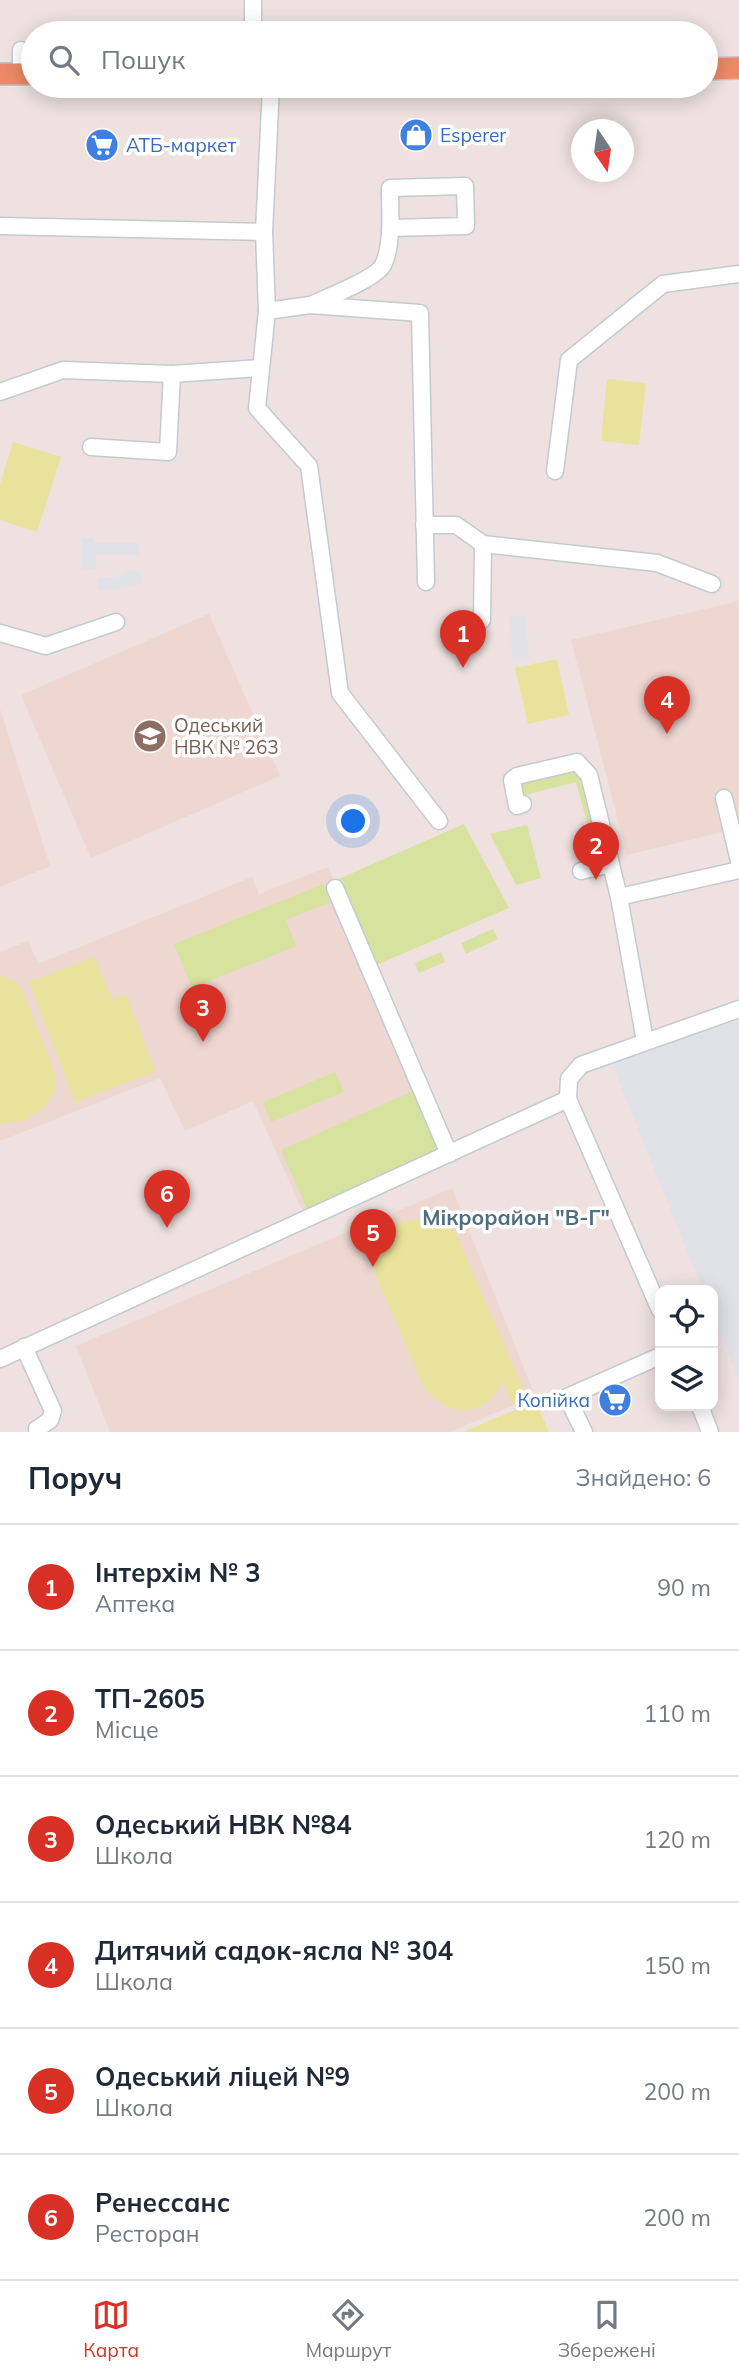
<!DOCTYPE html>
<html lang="uk">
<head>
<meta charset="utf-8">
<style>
	body { margin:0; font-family:Mulish,sans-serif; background:#f2f2f3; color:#1f2937 }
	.controls { position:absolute; right:21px; bottom:21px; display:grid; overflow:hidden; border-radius:14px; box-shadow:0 4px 18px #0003 }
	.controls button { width:63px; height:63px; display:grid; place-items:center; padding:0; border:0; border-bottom:2px solid #e0e1e3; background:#fff; color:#1f2937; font:35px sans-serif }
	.compass { position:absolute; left:571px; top:119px; width:63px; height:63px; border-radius:50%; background:#fff; box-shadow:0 4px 18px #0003; rotate:167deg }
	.you { position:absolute; left:354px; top:822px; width:24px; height:24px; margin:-18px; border:5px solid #fff; border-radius:50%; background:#1a73e8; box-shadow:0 0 0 10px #1a73e833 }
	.badge { display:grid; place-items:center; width:46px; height:46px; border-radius:50%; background:#d93025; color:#fff; font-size:23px; font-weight:700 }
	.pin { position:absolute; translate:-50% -58px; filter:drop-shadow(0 2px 4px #0008) }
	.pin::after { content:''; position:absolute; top:37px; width:24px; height:21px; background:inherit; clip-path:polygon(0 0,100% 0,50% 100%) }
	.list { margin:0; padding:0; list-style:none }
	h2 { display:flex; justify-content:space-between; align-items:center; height:91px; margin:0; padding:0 28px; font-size:30px }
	h2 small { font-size:23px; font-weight:400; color:#747a83 }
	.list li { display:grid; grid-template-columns:46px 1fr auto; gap:21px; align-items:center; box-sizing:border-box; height:126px; padding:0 28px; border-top:2px solid #e0e1e3 }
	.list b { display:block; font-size:26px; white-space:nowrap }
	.list p { margin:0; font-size:23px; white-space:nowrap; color:#747a83 }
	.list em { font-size:23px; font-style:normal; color:#747a83 }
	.icon { flex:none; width:38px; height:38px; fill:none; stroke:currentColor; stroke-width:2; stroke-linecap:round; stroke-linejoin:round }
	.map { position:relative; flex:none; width:739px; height:1432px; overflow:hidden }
	.search { position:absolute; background:#fff; box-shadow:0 4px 18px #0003; left:21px; right:21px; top:21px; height:77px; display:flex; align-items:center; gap:18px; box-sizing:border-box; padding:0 24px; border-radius:38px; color:#747a83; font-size:26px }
	.sheet { height:847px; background:#fff }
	nav { display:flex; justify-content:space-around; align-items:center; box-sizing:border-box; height:98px; border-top:2px solid #e0e1e3; background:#fff; font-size:19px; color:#747a83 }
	nav a { display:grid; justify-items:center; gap:4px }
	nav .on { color:#d93025 }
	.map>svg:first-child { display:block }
	.industrial { fill:#e0e2e7 }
	.education { fill:#eed6d1 }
	.green { fill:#d8e29f }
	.pitch { fill:#e9e29c }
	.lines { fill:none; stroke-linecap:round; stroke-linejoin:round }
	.minor-casing { stroke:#c2cbcf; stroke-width:19 }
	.major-casing { stroke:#c4c4c4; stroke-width:24 }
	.minor { stroke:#fff; stroke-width:16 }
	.major { stroke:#ed8967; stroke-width:21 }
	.labels { text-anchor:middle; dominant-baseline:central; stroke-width:7; stroke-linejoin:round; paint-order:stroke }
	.shop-label { font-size:19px; fill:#366cbe; stroke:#fff; text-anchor:start }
	.education-label { font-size:19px; fill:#785e54; stroke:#fff; text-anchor:start }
	.neighbourhood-label { font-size:21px; font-weight:bold; fill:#4e6f7d; stroke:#fff }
</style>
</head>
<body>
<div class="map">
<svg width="739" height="1432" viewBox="0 0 739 1432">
	<rect width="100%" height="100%" fill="#eee1e0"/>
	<g class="industrial">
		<path d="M82 538H94V543H139V555L96 554 95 569H82Z"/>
		<path d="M140 570 142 583 118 589 98 591 97 578 116 577 129 571Z"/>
		<path d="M525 615 529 659 513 661 509 616Z"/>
		<path d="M739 1016V1380L713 1315V1290H703L612 1064Z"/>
	</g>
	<g class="education">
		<path d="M739 601V828L627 855 571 640Z"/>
		<path d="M209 614 280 776 91 858 21 695Z"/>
		<path d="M0 709 50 866 0 887Z"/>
		<path d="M328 867 453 1148 305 1216 253 1101 185 1131 160 1078 0 1141V952L28 941 38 964 252 877 259 894Z"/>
		<path d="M452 1188 535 1396 450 1432H110L76 1346Z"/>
	</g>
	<g class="green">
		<path d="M574 766 587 779 598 824 588 826 576 782 521 796 517 782Z"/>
		<path d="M464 824 509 908 374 966 336 880Z"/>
		<path d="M527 825 541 878 516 885 490 834Z"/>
		<path d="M323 884 331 902 286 920 296 946 192 988 174 944Z"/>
		<path d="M493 929 498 939 466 954 461 943Z"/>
		<path d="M441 952 445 962 419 973 415 963Z"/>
		<path d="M335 1072 344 1092 271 1122 263 1102Z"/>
		<path d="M417 1089 445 1149 308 1211 281 1150Z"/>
	</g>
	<g class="pitch">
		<path d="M607 379 646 383 639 445 601 441Z"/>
		<path d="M13 442 61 457 37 532 0 520V484Z"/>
		<path d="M557 659 569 715 528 724 515 668Z"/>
		<path d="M95 957 112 999 126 994 156 1072 75 1102 29 982Z"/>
		<path d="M0 975 14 981 22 989 56 1075V1084L54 1093 43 1109 25 1120 2 1124H0Z"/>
		<path d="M445 1209 528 1399 513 1405 503 1381C486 1419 447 1418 424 1387L377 1279C376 1274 373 1267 373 1262 372 1231 409 1210 435 1225L431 1215Z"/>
		<path d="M536 1401 549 1432H463Z"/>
	</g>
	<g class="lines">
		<defs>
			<g id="minor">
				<path d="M253 33V0"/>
				<path d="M21 74V50"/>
				<path d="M271 86 264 232 267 311 257 408 309 466 340 693 439 821"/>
				<path d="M0 226 264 232"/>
				<path d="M311 305C327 297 376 279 383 265 393 246 390 208 390 188L465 186 466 226 391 228"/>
				<path d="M267 311 310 305 420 313 426 582"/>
				<path d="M0 392 63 370 172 374 260 368"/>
				<path d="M91 447 168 452 172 374"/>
				<path d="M555 471 569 360 663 284 739 274"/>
				<path d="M424 525H456L483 544"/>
				<path d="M482 620 483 544 657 563 712 584"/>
				<path d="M0 633 46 646 116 622"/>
				<path d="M724 798 739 861"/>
				<path d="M523 804 517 806 512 780 517 776 577 762 589 775 619 897 645 1041"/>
				<path d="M581 871 611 864"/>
				<path d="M335 888 449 1154"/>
				<path d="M619 897 739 870"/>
				<path d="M660 1310 568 1099 569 1079 581 1065 739 1009"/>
				<path d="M24 1347 53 1411 50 1420 37 1429 38 1432"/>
				<path d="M0 1359 568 1099"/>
				<path d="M700 1406 710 1432"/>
				<path d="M584 1432 567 1397 660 1356"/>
			</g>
			<g id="major">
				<path d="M706 69 739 68"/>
				<path d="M0 74H33"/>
			</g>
		</defs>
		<use href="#minor" class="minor-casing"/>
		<use href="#major" class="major-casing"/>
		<use href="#minor" class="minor"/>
		<use href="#major" class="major"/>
	</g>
	<defs>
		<symbol id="shop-disc" viewBox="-11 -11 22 22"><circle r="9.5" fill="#3f7fe0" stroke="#fff"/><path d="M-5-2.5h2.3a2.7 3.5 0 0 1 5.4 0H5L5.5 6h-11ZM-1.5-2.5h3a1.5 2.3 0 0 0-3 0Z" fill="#fff"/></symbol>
		<symbol id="supermarket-disc" viewBox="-11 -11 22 22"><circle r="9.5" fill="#3f7fe0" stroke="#fff"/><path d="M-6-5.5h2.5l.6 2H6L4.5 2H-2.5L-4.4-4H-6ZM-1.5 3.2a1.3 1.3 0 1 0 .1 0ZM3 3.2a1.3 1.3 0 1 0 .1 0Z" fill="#fff"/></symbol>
		<symbol id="school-disc" viewBox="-11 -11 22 22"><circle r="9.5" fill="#8d6e63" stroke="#fff"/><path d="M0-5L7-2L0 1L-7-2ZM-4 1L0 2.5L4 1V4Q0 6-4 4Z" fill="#fff"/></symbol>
	</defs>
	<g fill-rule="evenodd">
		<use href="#shop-disc" x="397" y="116" width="38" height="38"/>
		<use href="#supermarket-disc" x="83" y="126" width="38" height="38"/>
		<use href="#school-disc" x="131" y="717" width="38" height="38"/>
		<use href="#supermarket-disc" x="596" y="1381" width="38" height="38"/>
	</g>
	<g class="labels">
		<g class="shop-label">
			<text x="440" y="135">Esperer</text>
			<text x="126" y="145">АТБ-маркет</text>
			<text x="590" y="1400" text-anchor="end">Копійка</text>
		</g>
		<g class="education-label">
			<text x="174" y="725">Одеський<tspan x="174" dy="22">НВК № 263</tspan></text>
		</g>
		<g class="neighbourhood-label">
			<text x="516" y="1217">Мікрорайон "В-Г"</text>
		</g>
	</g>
</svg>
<div class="controls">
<button><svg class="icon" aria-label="locate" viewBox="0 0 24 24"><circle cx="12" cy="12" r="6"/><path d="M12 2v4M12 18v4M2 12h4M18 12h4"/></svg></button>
<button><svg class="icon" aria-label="layers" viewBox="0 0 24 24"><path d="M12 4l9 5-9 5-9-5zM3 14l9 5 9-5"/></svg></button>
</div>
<svg class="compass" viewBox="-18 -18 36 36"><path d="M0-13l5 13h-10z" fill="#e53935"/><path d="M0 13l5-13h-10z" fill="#747a83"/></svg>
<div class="you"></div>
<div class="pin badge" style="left:463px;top:668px">1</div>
<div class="pin badge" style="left:596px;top:880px">2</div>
<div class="pin badge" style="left:203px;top:1042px">3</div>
<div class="pin badge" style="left:667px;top:734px">4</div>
<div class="pin badge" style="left:373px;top:1267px">5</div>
<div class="pin badge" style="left:167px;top:1228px">6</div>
<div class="search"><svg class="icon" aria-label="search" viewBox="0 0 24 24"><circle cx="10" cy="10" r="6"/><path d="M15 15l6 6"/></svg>Пошук</div>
</div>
<section class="sheet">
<h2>Поруч<small>Знайдено: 6</small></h2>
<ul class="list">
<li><span class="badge">1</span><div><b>Інтерхім № 3</b><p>Аптека</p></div><em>90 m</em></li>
<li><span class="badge">2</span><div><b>ТП-2605</b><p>Місце</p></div><em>110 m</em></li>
<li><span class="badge">3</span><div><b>Одеський НВК №84</b><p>Школа</p></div><em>120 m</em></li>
<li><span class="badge">4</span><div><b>Дитячий садок-ясла № 304</b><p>Школа</p></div><em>150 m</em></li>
<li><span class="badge">5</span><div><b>Одеський ліцей №9</b><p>Школа</p></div><em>200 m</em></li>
<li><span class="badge">6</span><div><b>Ренессанс</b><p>Ресторан</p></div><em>200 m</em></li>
</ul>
</section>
<nav>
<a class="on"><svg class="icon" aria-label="map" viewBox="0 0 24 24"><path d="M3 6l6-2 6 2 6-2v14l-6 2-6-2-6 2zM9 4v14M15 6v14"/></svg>Карта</a>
<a><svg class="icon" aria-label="directions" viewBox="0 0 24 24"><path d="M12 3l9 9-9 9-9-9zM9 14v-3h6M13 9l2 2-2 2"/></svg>Маршрут</a>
<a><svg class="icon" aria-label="saved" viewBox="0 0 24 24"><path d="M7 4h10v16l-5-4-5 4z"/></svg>Збережені</a>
</nav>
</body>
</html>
